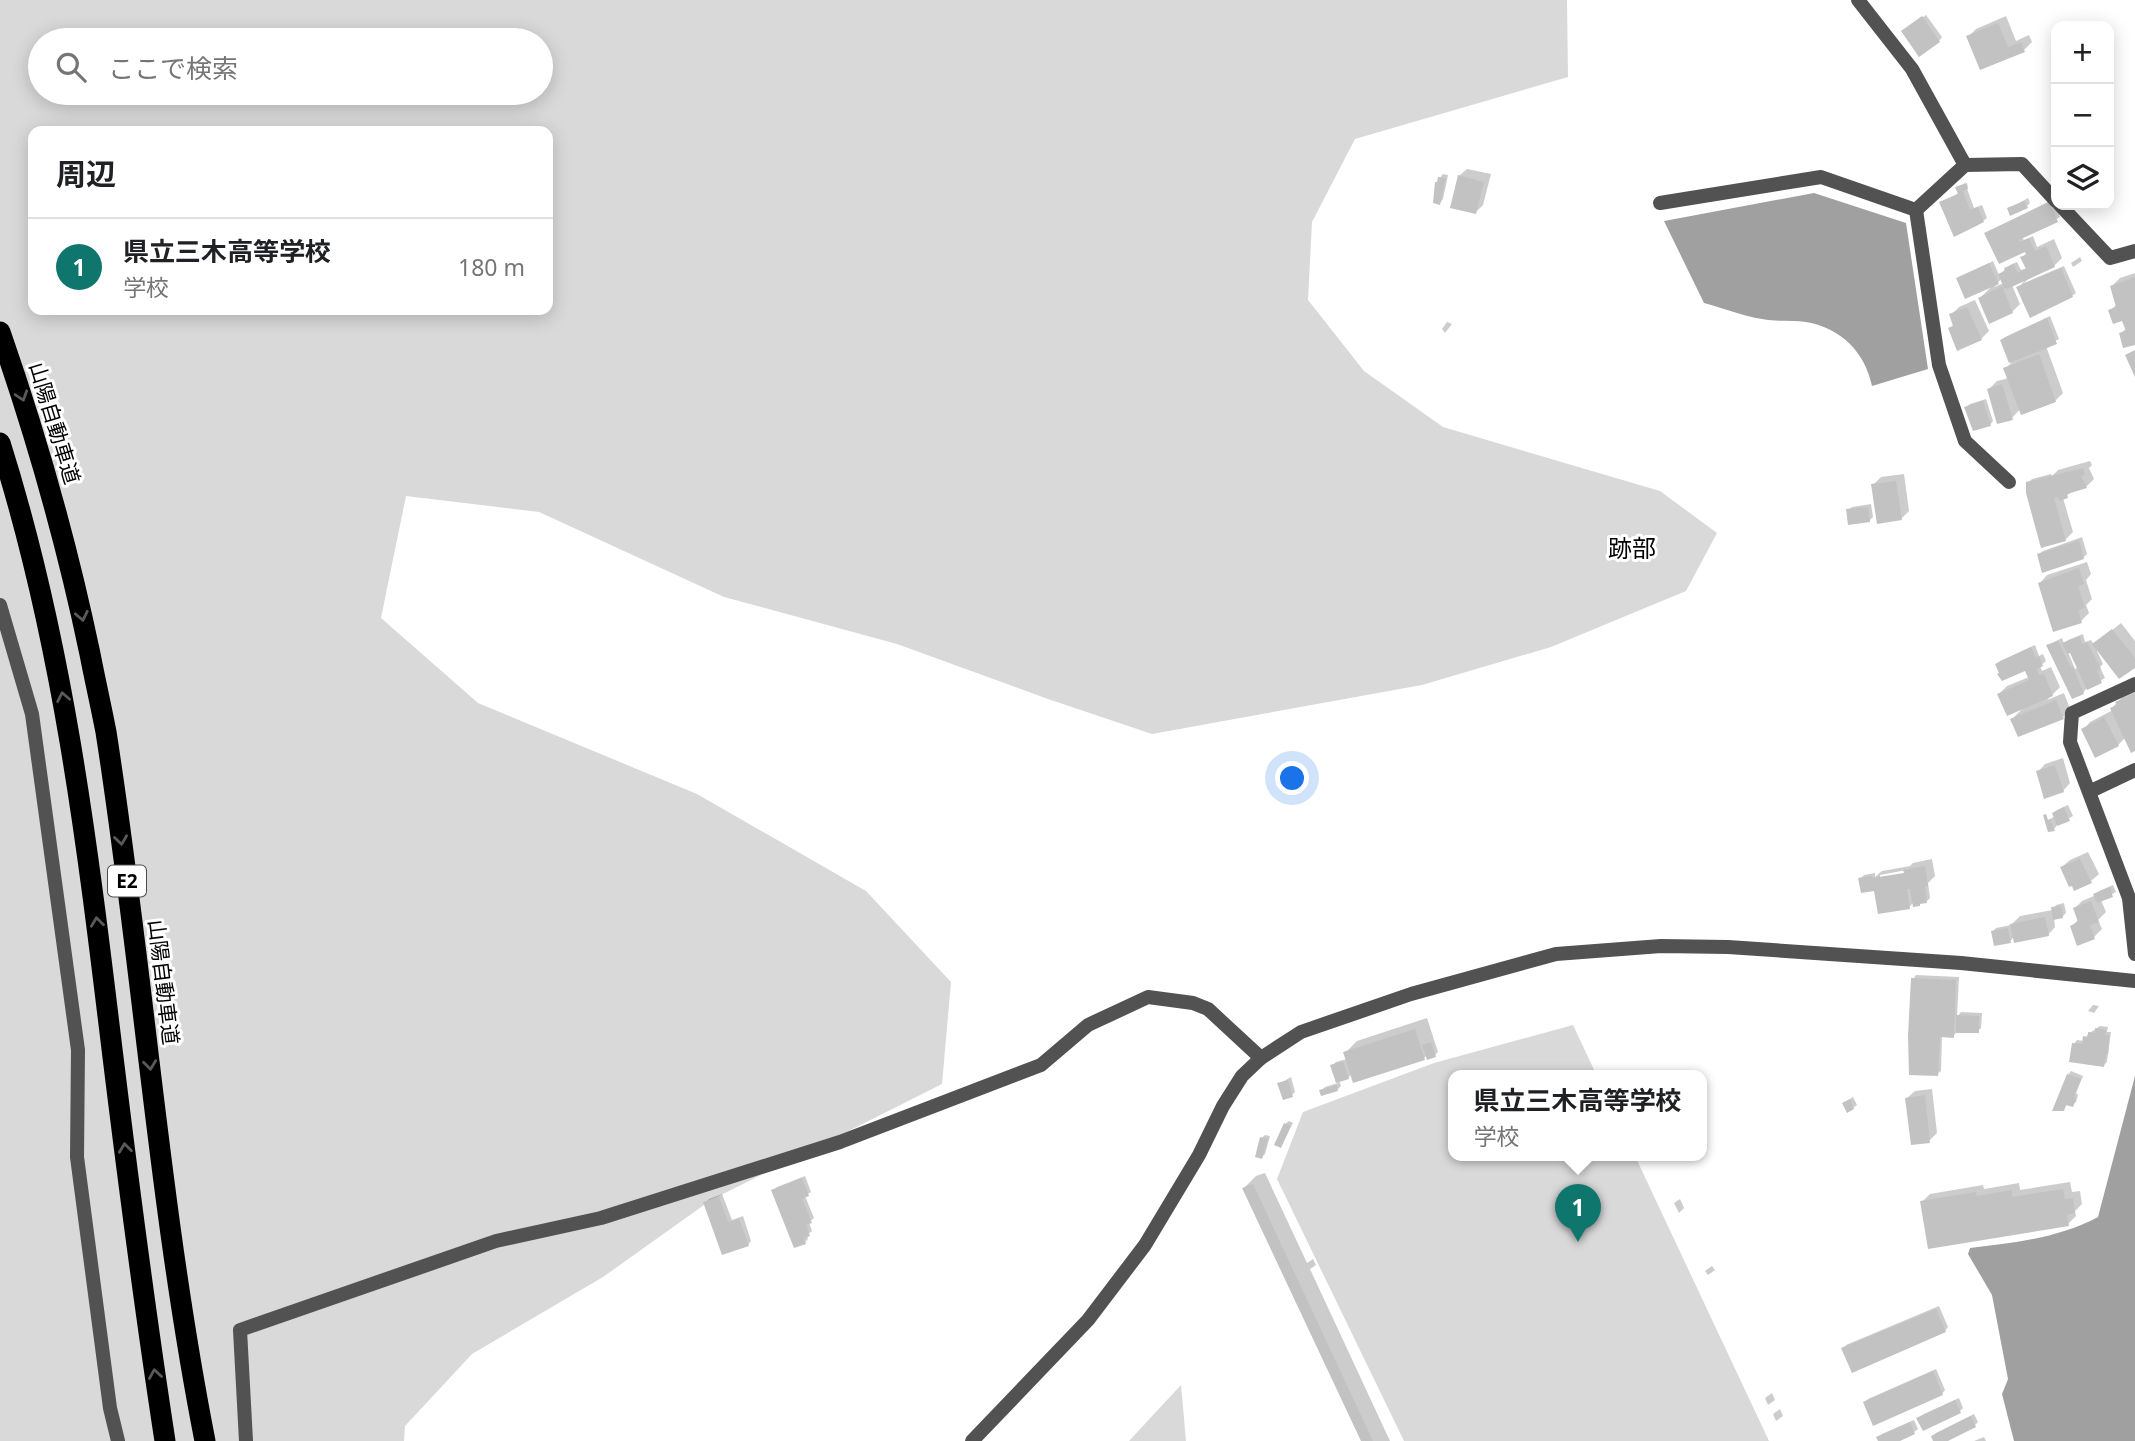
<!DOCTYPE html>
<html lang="ja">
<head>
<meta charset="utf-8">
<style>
	body { margin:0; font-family:"Noto Sans","Noto Sans JP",sans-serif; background:#f2f2f2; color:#202124 }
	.controls { position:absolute; right:21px; top:21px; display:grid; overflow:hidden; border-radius:14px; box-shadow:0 4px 18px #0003 }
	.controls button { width:63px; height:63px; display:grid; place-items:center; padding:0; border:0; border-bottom:2px solid #e0e0e0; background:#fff; color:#202124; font:35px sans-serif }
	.you { position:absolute; left:1293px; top:779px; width:24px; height:24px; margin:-18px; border:5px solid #fff; border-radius:50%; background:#1a73e8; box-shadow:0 0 0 10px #1a73e833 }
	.badge { display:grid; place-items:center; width:46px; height:46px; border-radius:50%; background:#0f766e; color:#fff; font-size:23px; font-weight:700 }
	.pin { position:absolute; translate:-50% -58px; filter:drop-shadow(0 2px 4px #0008) }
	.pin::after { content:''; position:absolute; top:37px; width:24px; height:21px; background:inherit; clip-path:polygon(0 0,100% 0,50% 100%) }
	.popup { position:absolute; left:1448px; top:1070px; width:259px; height:91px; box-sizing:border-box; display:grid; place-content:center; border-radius:14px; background:#fff; filter:drop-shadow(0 2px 5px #0005); font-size:23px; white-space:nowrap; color:#757577 }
	.popup b { font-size:26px; color:#202124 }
	.popup::after { content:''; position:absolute; left:50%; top:100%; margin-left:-14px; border:14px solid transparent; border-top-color:#fff }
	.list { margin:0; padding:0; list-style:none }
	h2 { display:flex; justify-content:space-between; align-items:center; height:91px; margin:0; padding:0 28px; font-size:30px }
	h2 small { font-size:23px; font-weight:400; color:#757577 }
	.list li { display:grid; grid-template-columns:46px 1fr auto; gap:21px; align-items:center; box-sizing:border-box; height:98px; padding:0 28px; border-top:2px solid #e0e0e0 }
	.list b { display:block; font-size:26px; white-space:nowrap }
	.list p { margin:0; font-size:23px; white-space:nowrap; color:#757577 }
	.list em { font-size:23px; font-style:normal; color:#757577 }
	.icon { flex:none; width:38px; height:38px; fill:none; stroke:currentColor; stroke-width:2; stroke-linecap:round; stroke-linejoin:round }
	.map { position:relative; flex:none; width:2135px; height:1441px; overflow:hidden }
	.search { position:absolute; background:#fff; box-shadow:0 4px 18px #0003; left:28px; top:28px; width:525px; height:77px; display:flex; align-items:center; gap:18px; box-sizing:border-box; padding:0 24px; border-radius:38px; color:#757577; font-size:26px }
	.panel { position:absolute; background:#fff; box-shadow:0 4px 18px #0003; left:28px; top:126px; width:525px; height:189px; border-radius:14px }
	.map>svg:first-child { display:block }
	.green { fill:#d9d9d9; fill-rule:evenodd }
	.water { fill:#a0a0a0 }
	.shadow { fill:#0003; fill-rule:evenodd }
	.building { fill:#c2c2c2 }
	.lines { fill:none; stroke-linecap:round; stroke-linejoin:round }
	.motorway-casing { stroke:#dbdbdb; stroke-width:24 }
	.minor { stroke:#525252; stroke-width:14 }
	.tertiary { stroke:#525252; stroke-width:14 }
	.motorway { stroke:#000; stroke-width:21 }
	.oneway { stroke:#595959 }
	.labels { text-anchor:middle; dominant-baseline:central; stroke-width:6; stroke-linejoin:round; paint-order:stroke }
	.shield { fill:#fff; stroke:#4c4c4c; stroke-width:2 }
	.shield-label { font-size:19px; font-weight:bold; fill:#000 }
	.street-label { font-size:21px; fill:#000; stroke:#fff }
	.quarter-label { font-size:24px; fill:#000; stroke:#fff }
</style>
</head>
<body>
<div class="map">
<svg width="2135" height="1441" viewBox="0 0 2135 1441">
	<rect width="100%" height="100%" fill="#fff"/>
	<g class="green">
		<path d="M0 0H1567L1568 77 1355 139 1312 222 1308 300 1364 371 1443 427 1660 491 1717 533 1686 591 1551 647 1422 685 1152 734 1048 699 897 644 724 597 539 512 406 496 381 618 478 703 697 794 866 891 951 982 942 1084 711 1200 603 1277 472 1354 405 1426 404 1441H0ZM40 40H541V93H40ZM33 131H548V310H33Z"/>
		<path d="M1573 1025 1597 1076H1454V1156H1635L1769 1441H1404L1277 1179 1303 1112 1434 1063Z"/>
		<path d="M1181 1385 1186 1441H1129Z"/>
	</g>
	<g class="water">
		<path d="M1814 193 1906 223 1928 369 1872 386C1865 352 1841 328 1806 322 1792 320 1777 322 1762 319 1743 316 1723 308 1704 303L1664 221Z"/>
		<path d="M2135 1076V1441H2014L2002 1394 2008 1379 1992 1295 1968 1254 1970 1248C2013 1243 2059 1238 2098 1217Z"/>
	</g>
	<g class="shadow">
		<path d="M1926 15 1942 37 1939 41 1907 28Z"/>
		<path d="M2006 16 2016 41 2029 35 2032 42 2024 50 1981 68 1968 37 1976 29Z"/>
		<path d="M1467 169 1491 174 1483 205 1476 212 1459 176Z"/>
		<path d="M1443 174 1448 175 1443 199 1440 203V178Z"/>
		<path d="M1965 183 1974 208 1982 205 1987 218 1976 226 1955 235 1941 203 1959 193 1957 188Z"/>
		<path d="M2028 198 2030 203 2027 206 2009 209Z"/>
		<path d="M2052 200 2060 217 2022 237 2024 240 2033 236 2037 247 2054 239 2062 258 2054 266 2031 276 2024 283 2064 266 2076 293 2072 296 2018 288 2026 279 2012 285 2020 304 2012 312 1980 298 1993 285 1958 279 1993 261 1999 275 2010 265 2017 262 2021 270 2027 268 2022 257 2027 253 1986 233ZM2002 278 2004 283 1994 287Z"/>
		<path d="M2080 257 2082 261 2073 267 2071 263Z"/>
		<path d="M2135 273V342L2121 333 2127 328 2123 318 2110 311 2117 304 2112 286 2120 278Z"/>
		<path d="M1975 300 1989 331 1981 339 1950 329 1954 324 1951 315 1959 307Z"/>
		<path d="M2050 316 2059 339 2046 346 2063 393 2055 401 2020 409 2012 418 1989 389 1997 381 2009 378 2005 369 2011 363 2002 340 2005 337Z"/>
		<path d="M1447 322 1452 324 1445 333 1442 329Z"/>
		<path d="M1986 399 1993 421 1990 425 1966 407 1970 404Z"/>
		<path d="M2090 461 2092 465 2089 468 2094 479 2086 487 2073 491 2063 498 2073 532 2065 540 2028 483 2032 479 2051 474 2052 476 2058 470Z"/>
		<path d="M1904 474 1909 511 1901 519 1873 485 1881 477Z"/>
		<path d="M1871 504 1873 517 1869 521 1848 510 1852 507Z"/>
		<path d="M2082 537 2087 554 2083 558 2039 554 2043 551Z"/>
		<path d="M2087 562 2091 574 2086 580 2092 599 2086 605 2089 613 2081 621 2040 583 2047 575Z"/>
		<path d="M2121 623 2135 641V666L2098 650 2097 651 2103 664 2100 667 2105 678 2086 689 2083 693 2048 645 2062 638 2064 644 2068 640 2083 634 2085 642 2091 640 2094 645ZM2071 651 2079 667 2075 669 2068 652Z"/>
		<path d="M2035 645 2039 656 2043 654 2046 661 2040 666 2042 671 2051 667 2060 687 2047 700 2064 693 2070 709 2063 717 2012 719 2024 707 1999 694 2007 686 2029 677 2026 669 2000 673 1997 664 2000 661Z"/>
		<path d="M2135 690V749L2125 738 2118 745 2083 730 2090 722 2113 710 2112 708 2125 694Z"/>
		<path d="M2063 758 2070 783 2063 791 2038 772 2045 764Z"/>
		<path d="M2068 805 2073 816 2057 825 2054 829 2047 821 2055 816 2054 813 2057 810Z"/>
		<path d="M2088 852 2099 874 2091 881 2062 867 2070 860Z"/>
		<path d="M1932 859 1935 876 1928 883 1930 898 1927 901 1914 902 1909 907 1860 879 1864 875 1875 873V877L1882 871 1910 866 1913 863ZM1912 869 1913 873 1880 878V875Z"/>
		<path d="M2113 885 2116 892 2101 900 2106 912 2098 920 2102 929 2094 937 2072 926 2079 919 2075 908 2082 901 2096 895 2099 891Z"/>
		<path d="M2064 903 2066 913 2063 916 2054 918 2055 927 2048 935 2015 936 2010 941 1993 931 1996 928 2011 925 2020 916 2053 910 2056 905Z"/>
		<path d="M1916 975 1959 977 1957 1017 1961 1012 1982 1013 1981 1028 1978 1031 1956 1033 1953 1036 1942 1035 1941 1071 1937 1074 1913 979Z"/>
		<path d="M2093 1005 2099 1006 2094 1013 2088 1011Z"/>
		<path d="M1427 1018 1438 1052 1435 1055H1427L1424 1058 1352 1074 1348 1078 1339 1080 1341 1086 1338 1089 1321 1091 1325 1087 1338 1083 1332 1066 1336 1062 1347 1059 1345 1053 1357 1041Z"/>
		<path d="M2100 1026 2108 1027 2107 1032H2111L2107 1062 2104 1065 2074 1044 2077 1040 2084 1041 2088 1034Z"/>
		<path d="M2071 1071 2083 1076 2076 1093 2078 1095 2076 1102 2072 1105 2068 1103 2063 1110 2068 1075Z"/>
		<path d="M1291 1077 1295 1092 1292 1095 1279 1084Z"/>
		<path d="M1932 1089 1937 1133 1929 1141 1907 1098 1915 1091Z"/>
		<path d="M1853 1097 1857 1105 1853 1108 1844 1103Z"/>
		<path d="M1289 1121 1293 1123 1281 1146 1285 1124Z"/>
		<path d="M1265 1135 1270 1136 1265 1154 1262 1157V1138Z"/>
		<path d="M1265 1173 1307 1263 1313 1259 1316 1265 1310 1269 1390 1441H1363L1244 1188 1256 1176Z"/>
		<path d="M805 1176 811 1192 805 1196 814 1218 809 1222 812 1231 807 1235 808 1239 805 1242 774 1190 777 1187Z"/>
		<path d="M2070 1182 2072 1192 2080 1191 2082 1204 2075 1211 2076 1216 2068 1224 1922 1202 1930 1194 1983 1185 1984 1189 2019 1183 2020 1190Z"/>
		<path d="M722 1194 732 1220 743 1216 751 1241 748 1245 705 1203 709 1199Z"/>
		<path d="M1680 1199 1684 1208 1679 1213 1674 1203Z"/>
		<path d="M1712 1266 1715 1270 1708 1275 1705 1271Z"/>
		<path d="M1939 1306 1948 1327 1945 1331 1843 1349 1846 1345Z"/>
		<path d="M1936 1369 1945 1390 1942 1394 1865 1402 1868 1399Z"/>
		<path d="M1772 1393 1775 1400 1768 1405 1765 1398Z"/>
		<path d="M1959 1398 1963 1408 1960 1411 1922 1415Z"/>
		<path d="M1780 1409 1783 1416 1776 1421 1773 1414Z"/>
		<path d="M1974 1414 1978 1422 1975 1425 1944 1441H1935L1933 1436 1936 1433Z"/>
		<path d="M1914 1420 1918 1429 1914 1432 1895 1441H1880L1878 1437 1882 1434Z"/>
		<path d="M1984 1437 1986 1441H1974Z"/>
	</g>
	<g class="building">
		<path d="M1922 16 1940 42 1919 57 1901 31Z"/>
		<path d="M1998 23 2008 47 2021 42 2025 52 1980 70 1966 36Z"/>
		<path d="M1458 175 1484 182 1476 214 1450 208Z"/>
		<path d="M1438 177 1446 178 1440 205 1433 203 1435 182H1437Z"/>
		<path d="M1967 183 1968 189 1963 191 1970 210 1978 207 1984 222 1954 237 1939 202 1958 194 1955 187Z"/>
		<path d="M2024 201 2028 208 2010 216 2007 208Z"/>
		<path d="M2049 202 2058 222 2019 240 2020 242 2029 238 2035 251 2046 246 2055 267 2007 289 2004 288 1998 274 2005 271 2004 268 2014 264 2017 273 2026 269 2020 257 2026 255 2025 252 1999 264 1984 233Z"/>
		<path d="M1989 263 1999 284 1965 299 1956 278Z"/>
		<path d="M2061 268 2073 297 2030 318 2016 287Z"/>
		<path d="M2135 277V345L2123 348 2119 333 2126 331 2122 321 2113 324 2108 310 2116 307 2110 286Z"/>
		<path d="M2002 286 2013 313 1989 324 1978 298Z"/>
		<path d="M1967 307 1982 340 1957 351 1948 328 1953 326 1949 314Z"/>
		<path d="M2047 318 2057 344 2009 363 2000 340Z"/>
		<path d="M2135 350V377L2125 355Z"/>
		<path d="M2039 354 2056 402 2021 415 2003 368Z"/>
		<path d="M2002 384 2013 420 1997 424 1987 389Z"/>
		<path d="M1983 401 1991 426 1973 431 1964 407Z"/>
		<path d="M2083 468 2085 475 2081 476 2087 488 2067 494 2068 498 2059 501 2058 497 2054 498 2066 541 2041 548 2026 493V482Z"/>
		<path d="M1896 481 1902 520 1877 524 1871 484Z"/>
		<path d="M1868 507 1870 522 1848 525 1846 509Z"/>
		<path d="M2079 540 2084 559 2042 573 2037 554Z"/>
		<path d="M2079 568 2084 584 2078 586 2085 608 2078 610 2082 623 2053 632 2038 583Z"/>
		<path d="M2112 629 2135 658V668L2119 679 2092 644Z"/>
		<path d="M2080 636 2082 644 2087 642 2101 669 2097 671 2102 683 2087 690 2070 653 2067 654 2062 643Z"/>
		<path d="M2058 641 2071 668 2073 667 2084 694 2072 699 2046 645Z"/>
		<path d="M2031 647 2036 658 2039 656 2043 666 2037 669 2039 675 2044 674 2053 696 2007 716 1997 694 2029 680 2025 671 2002 681 1997 674 1999 673 1995 664Z"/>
		<path d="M2135 693V751L2131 753 2110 708 2117 705 2115 702Z"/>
		<path d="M2056 700 2064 719 2018 737 2010 719Z"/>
		<path d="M2104 717 2119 746 2095 758 2081 729Z"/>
		<path d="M2055 765 2064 792 2044 799 2036 771Z"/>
		<path d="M2064 807 2070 821 2057 826 2052 813Z"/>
		<path d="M2046 814 2048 820 2050 819 2055 831 2048 832 2043 815Z"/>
		<path d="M2080 859 2092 883 2074 891 2072 886 2069 887 2060 867Z"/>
		<path d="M1925 866 1928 886H1925L1927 903 1920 904V906L1913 907 1910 889H1907L1910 909 1878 914 1874 891 1861 893 1858 878 1871 876 1872 878 1904 873 1903 870Z"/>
		<path d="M2110 887 2113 897 2097 903 2093 894Z"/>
		<path d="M2091 901 2099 922 2090 925 2095 939 2077 946 2070 926 2078 922 2073 908Z"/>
		<path d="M2061 906 2063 918 2053 920 2051 907Z"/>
		<path d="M2045 917 2049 936 2014 943 2010 924Z"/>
		<path d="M2008 928 2011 943 1994 946 1991 931Z"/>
		<path d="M1911 978 1956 980 1954 1038 1940 1037 1938 1076 1909 1075 1908 1036Z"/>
		<path d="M1956 1015 1979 1016V1033H1956Z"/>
		<path d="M2095 1028 2106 1030 2105 1035H2109L2108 1055 2106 1054 2104 1067 2069 1062 2072 1043 2082 1044 2083 1036 2088 1037V1032L2095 1033Z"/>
		<path d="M1415 1029 1425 1060 1353 1083 1343 1052Z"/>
		<path d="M1431 1042 1436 1057 1427 1060 1422 1045Z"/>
		<path d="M1343 1061 1349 1079 1336 1083 1330 1065Z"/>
		<path d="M2067 1074 2081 1079 2074 1097 2076 1099 2073 1107 2066 1105 2064 1111H2052Z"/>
		<path d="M1288 1080 1293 1097 1283 1100 1277 1083Z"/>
		<path d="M1337 1085 1338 1091 1321 1096 1319 1090Z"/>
		<path d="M1925 1095 1930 1143 1911 1145 1905 1098Z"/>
		<path d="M1850 1099 1854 1109 1847 1113 1842 1103Z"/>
		<path d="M1284 1123 1291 1126 1281 1148 1274 1145Z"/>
		<path d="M1260 1137 1268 1139 1262 1159 1255 1157Z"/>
		<path d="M802 1178 809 1196 802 1199 812 1223 806 1225 810 1236 804 1238 806 1244 794 1248 771 1190Z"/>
		<path d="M1253 1184 1373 1441H1361L1242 1188Z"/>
		<path d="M2063 1189 2065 1199 2073 1198 2075 1213 2067 1215 2069 1226 1928 1249 1920 1201 1976 1192 1977 1196 2012 1190V1197Z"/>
		<path d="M719 1197 728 1222 739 1219 749 1246 722 1255 703 1202Z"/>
		<path d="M1936 1309 1946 1332 1852 1373 1841 1348Z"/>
		<path d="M1933 1371 1943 1395 1873 1426 1863 1402Z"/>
		<path d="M1955 1400 1961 1413 1923 1431 1916 1418Z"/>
		<path d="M1971 1416 1976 1427 1948 1441H1933L1931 1436Z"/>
		<path d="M1910 1422 1915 1434 1900 1441H1878L1876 1437Z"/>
	</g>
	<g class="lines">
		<defs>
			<g id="motorway">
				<path d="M0 332C37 438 67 544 90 654 95 680 101 706 106 732 143 968 159 1207 205 1441"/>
				<path d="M0 443C63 642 87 842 112 1049 128 1180 145 1311 165 1441"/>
			</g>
		</defs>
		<use href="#motorway" class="motorway-casing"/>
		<g class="minor">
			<path d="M1858 0 1912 69 1965 165"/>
			<path d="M1660 203 1821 177 1916 210 1939 365 1965 441 2009 482"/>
			<path d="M2060 205 2110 258 2135 251"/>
			<path d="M1916 210 1965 165 2022 164 2056 201"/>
			<path d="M0 605 32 714 78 1050 77 1157 110 1408 118 1441"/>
			<path d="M2135 684 2072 713 2070 742 2129 898 2135 954"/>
			<path d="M2091 791 2135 770"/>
			<path d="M246 1441 240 1330 496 1241 601 1218 840 1142 1041 1065 1088 1025 1148 997 1193 1003 1208 1009 1261 1058"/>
		</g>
		<path class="tertiary" d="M972 1441 1088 1320 1145 1245 1199 1155 1223 1106 1242 1076 1261 1058 1301 1032 1411 994 1556 954 1661 946 1728 947 1961 963 2135 981"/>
		<use href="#motorway" class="motorway"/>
	</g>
	<defs><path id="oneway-chevron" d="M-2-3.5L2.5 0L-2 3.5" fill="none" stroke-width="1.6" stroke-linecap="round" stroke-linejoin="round" transform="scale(1.75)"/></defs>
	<g class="oneway">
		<use href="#oneway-chevron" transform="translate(22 396) rotate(72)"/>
		<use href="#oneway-chevron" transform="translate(82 616) rotate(78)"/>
		<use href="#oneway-chevron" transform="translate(63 697) rotate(-101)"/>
		<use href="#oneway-chevron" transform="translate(121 840) rotate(82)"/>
		<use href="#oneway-chevron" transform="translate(97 922) rotate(-97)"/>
		<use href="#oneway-chevron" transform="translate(150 1065) rotate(83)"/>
		<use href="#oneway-chevron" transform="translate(125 1148) rotate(-97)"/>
		<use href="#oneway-chevron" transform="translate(155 1374) rotate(-99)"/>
	</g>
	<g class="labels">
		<rect class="shield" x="108" y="865.5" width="38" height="31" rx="5"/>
		<g class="shield-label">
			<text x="127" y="881">E2</text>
		</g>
		<g class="street-label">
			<text transform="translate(55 423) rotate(73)">山陽自動車道</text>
			<text transform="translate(164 982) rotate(83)">山陽自動車道</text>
		</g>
		<g class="quarter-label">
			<text x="1632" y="547">跡部</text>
		</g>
	</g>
</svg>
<div class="controls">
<button>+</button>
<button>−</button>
<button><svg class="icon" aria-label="layers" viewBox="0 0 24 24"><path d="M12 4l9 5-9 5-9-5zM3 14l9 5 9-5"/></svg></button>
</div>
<div class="you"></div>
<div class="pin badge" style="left:1578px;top:1242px">1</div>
<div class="popup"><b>県立三木高等学校</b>学校</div>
<div class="search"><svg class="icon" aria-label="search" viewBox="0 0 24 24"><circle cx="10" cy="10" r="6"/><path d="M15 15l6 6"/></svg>ここで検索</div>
<section class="panel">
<h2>周辺<small></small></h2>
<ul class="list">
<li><span class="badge">1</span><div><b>県立三木高等学校</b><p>学校</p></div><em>180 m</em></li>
</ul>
</section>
</div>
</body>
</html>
